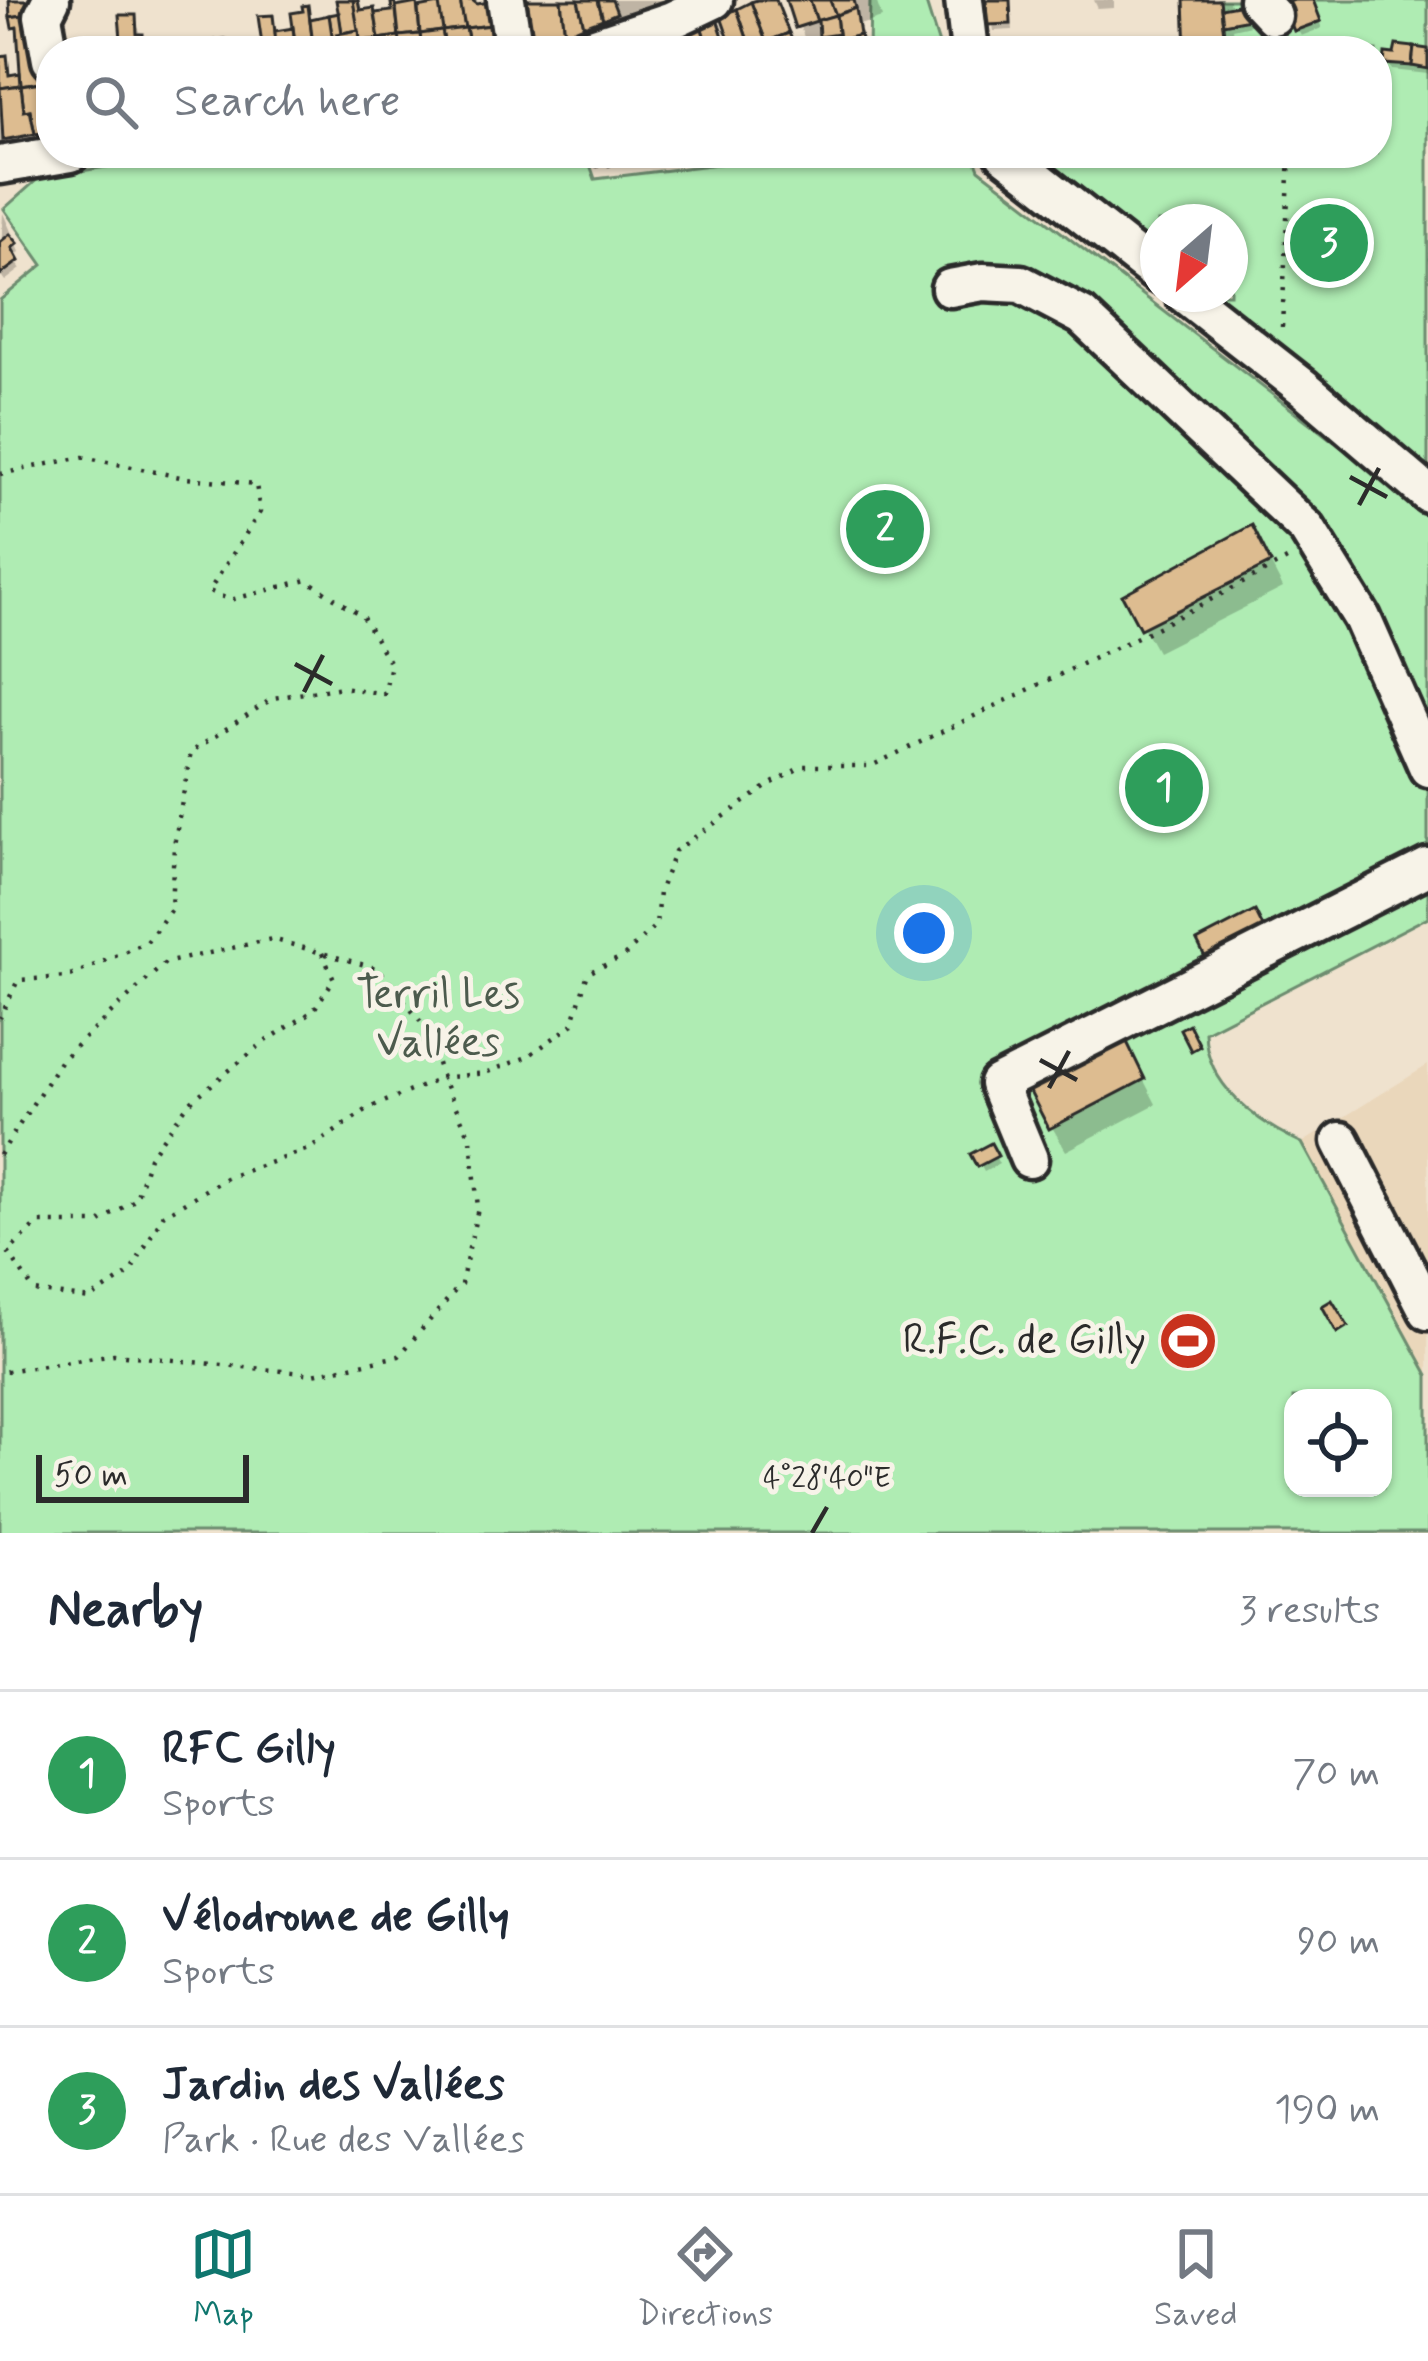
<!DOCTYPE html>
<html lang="en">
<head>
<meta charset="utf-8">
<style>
	body { margin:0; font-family:Mynerve,sans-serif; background:#f2f2f3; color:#1f2937 }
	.controls { position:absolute; right:36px; bottom:36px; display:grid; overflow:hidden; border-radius:24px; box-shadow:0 3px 9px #0004 }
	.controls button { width:108px; height:108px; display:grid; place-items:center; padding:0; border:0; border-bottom:3px solid #e0e1e3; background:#fff; color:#1f2937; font:60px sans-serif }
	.compass { position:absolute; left:1140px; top:204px; width:108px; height:108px; border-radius:50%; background:#fff; box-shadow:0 3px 9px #0004; rotate:208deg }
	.scale { position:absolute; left:36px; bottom:30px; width:213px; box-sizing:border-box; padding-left:12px; border:6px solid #2b2b2b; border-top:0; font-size:33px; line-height:42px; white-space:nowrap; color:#2b2b2b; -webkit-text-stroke:9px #f7f3e8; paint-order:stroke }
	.you { position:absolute; left:924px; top:933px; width:42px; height:42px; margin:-30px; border:9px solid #fff; border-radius:50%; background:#1a73e8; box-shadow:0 0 0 18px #1a73e833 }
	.badge { display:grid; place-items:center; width:78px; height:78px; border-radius:50%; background:#0f766e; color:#fff; font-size:39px; font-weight:700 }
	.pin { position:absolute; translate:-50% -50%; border:6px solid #fff; box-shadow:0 3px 12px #0006 }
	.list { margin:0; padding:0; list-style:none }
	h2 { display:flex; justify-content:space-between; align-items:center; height:156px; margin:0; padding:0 48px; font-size:51px }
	h2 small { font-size:39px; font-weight:400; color:#747a83 }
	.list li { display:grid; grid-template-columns:78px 1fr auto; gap:36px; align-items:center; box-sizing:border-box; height:168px; padding:0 48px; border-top:3px solid #e0e1e3 }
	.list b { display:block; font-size:45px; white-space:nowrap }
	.list p { margin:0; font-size:39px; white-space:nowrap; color:#747a83 }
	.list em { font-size:39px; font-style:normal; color:#747a83 }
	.icon { flex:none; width:66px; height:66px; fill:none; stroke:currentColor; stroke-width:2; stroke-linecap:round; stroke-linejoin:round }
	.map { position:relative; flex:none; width:1428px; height:1533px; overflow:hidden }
	.search { position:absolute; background:#fff; box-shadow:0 3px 9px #0004; left:36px; right:36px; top:36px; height:132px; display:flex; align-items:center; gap:30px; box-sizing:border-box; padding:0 42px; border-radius:48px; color:#747a83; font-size:45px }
	.sheet { height:660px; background:#fff }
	nav { display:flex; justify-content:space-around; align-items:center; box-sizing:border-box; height:168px; border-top:3px solid #e0e1e3; background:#fff; font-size:33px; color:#747a83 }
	nav a { display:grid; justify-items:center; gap:6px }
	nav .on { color:#0f766e }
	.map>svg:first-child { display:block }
	.built { fill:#ead7bb }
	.green { fill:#afecb3; stroke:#6d8c6f; stroke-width:3; fill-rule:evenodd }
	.shadow { fill:#0003 }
	.building { fill:#ddbc90; stroke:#2b2b2b; stroke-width:3 }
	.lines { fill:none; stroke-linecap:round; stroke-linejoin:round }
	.minor-casing { stroke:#2b2b2b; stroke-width:45 }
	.path { stroke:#2b2b2b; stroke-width:4.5; stroke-dasharray:3 9; stroke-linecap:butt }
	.minor { stroke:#f7f3e8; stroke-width:36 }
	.ticks { fill:none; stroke:#2b2b2b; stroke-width:4.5 }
	.labels { text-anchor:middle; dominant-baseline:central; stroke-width:10; stroke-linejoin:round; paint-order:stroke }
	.park-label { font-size:42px; fill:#4c5b4d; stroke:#f7f3e8 }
	.poi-label { font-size:42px; fill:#2b2b2b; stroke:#f7f3e8; text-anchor:end }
	.ticks-label { font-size:30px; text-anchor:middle; fill:#2b2b2b; stroke:#f7f3e8; stroke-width:10; stroke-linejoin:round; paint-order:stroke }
</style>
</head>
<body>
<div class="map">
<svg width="1428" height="1533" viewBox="0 0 1428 1533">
	<rect width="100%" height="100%" fill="#efe2ce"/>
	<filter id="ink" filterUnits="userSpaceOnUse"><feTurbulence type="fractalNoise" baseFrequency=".00833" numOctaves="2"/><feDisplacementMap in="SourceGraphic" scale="24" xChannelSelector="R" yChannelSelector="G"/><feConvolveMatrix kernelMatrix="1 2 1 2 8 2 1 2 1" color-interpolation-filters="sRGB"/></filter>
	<g filter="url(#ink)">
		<path class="built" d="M1428 1065V1375L1302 1143Z"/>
		<g class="green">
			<path d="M870 0H925L941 51H869Z"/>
			<path d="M1218 0H1245L1268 34 1275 7 1284 0H1428V476L1195 294H1230V222H1158V265L1017 153H1377V51H1223Z"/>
			<path d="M191 153H586L595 179 807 153H973L979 169 1428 514V917L1205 1032C1206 1086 1258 1123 1302 1143L1428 1375V1533H0V300L43 265 4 209 39 178ZM1293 1398H1383V1488H1293Z"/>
		</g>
		<g class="shadow">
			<path d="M12 0 51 76V149L0 157V59L5 58 11 78 18 77 24 88 21 39 14 27Z"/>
			<path d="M340 0H353L356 14 375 16 415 6 418 11 440 7 450 0 488 5 501 51H235L265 46 262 19 271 18 276 33 296 31 307 8 312 22 343 15Z"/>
			<path d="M528 0H693L565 51H540L533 40Z"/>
			<path d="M789 0H876L882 18 859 25 864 51H842V41L826 43 823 37 806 42Z"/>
			<path d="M989 0H1011L1013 30 994 31Z"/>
			<path d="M1094 0H1114V8L1098 9Z"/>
			<path d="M1185 0H1229L1230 10 1246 7 1255 24 1232 29 1235 51H1189Z"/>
			<path d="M1303 0H1310L1322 28 1301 36 1297 29Z"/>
			<path d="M134 18 149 51H114L113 46H124Z"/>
			<path d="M1428 52V74L1392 70 1388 63Z"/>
			<path d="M3 213 20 252 13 257 21 269 5 281 0 274Z"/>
			<path d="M1265 553 1283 588 1157 652 1126 596Z"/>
			<path d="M1138 1069 1156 1104 1066 1151 1052 1127Z"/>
			<path d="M990 1147 999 1164 984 1172 975 1155Z"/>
		</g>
		<g class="building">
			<path d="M9 0H33L36 13 10 17Z"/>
			<path d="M336 0H353L359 30 342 33Z"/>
			<path d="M353 0H358L360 10 374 8 379 39 360 41Z"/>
			<path d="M436 0H460L465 28 443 31Z"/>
			<path d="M460 0H472L477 4 490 2 492 25 465 28Z"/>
			<path d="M525 0H561L565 33 531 41Z"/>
			<path d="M561 0H578L584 26 565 34Z"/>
			<path d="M578 0H598L603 19 584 26Z"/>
			<path d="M598 0H612L617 13 603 19Z"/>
			<path d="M757 0H776L789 33 766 42 751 2Z"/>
			<path d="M786 0H810L817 21 795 28Z"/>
			<path d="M810 0H830L836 15 817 21Z"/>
			<path d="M830 0H854L856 8 836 15Z"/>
			<path d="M986 0H1010L1011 24 987 25Z"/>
			<path d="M1184 0H1220L1226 51H1186Z"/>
			<path d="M1294 0H1313L1321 21 1294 31 1283 4Z"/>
			<path d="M395 2 399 36 379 39 375 13 392 11 391 3Z"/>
			<path d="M751 2 766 42 769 51H752L750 47 737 9Z"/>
			<path d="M417 3 420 34 399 36 396 7Z"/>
			<path d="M1248 3 1254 18 1223 24 1221 8Z"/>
			<path d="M439 4 443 31 420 34 418 8Z"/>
			<path d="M308 5 313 46 296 49 291 13 303 11 302 6Z"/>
			<path d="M856 8 860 35 839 41 836 15Z"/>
			<path d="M737 9 750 47 741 51H733L721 17Z"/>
			<path d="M36 13 48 81 21 85 17 27 12 28 10 17Z"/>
			<path d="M339 13 342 33 333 42 329 15Z"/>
			<path d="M119 15H136L137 34H143V51H122Z"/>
			<path d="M273 15 276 41 262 44 258 16Z"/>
			<path d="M329 15 333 42 313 46 310 19Z"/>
			<path d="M836 15 838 34 819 37 818 20Z"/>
			<path d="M717 19 728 51H709L701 26Z"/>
			<path d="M492 25 496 47 470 50 466 28Z"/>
			<path d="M701 26 709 51H691L686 33Z"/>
			<path d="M293 28 295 46 276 49 275 31Z"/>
			<path d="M466 28 470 50 446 51 442 31Z"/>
			<path d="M359 30 361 51H340L337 34Z"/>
			<path d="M442 31 446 51H422L420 34Z"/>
			<path d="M686 33 691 51H659L657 46Z"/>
			<path d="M789 33 797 51H769L766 42Z"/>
			<path d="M420 34 422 51H402L399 36Z"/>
			<path d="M860 35 863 51H839V41Z"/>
			<path d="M399 36 402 51H381L379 39Z"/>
			<path d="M225 39 228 49 187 51V44Z"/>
			<path d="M1396 45 1414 47 1412 66 1384 64 1385 53 1394 54Z"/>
			<path d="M1414 47 1428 49V69L1412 66Z"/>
			<path d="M7 55 9 75 20 73 21 85 0 88V56Z"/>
			<path d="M48 81 51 128 48 132 35 134 30 110 24 111 21 85Z"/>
			<path d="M21 85 24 111 30 110 35 134 3 140 0 88Z"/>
			<path d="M10 234 18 243 12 248 19 261 0 275V242Z"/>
			<path d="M1252 525 1271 563 1140 629 1122 595Z"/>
			<path d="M1255 911 1265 931 1207 961 1197 941Z"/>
			<path d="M1189 1024 1200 1046 1191 1051 1180 1029Z"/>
			<path d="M1126 1040 1145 1079 1049 1129 1029 1090Z"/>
			<path d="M991 1143 998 1156 977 1167 970 1154Z"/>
			<path d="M1332 1300 1348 1326 1337 1333 1322 1306Z"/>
		</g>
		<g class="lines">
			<defs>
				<g id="minor">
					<path d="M51 0 43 16 51 60"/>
					<path d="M506 0 514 51"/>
					<path d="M964 0 970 51"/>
					<path d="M1258 0 1273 16"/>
					<path d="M580 51 672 20 714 0"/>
					<path d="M1004 153 1158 274"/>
					<path d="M0 165 71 153"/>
					<path d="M950 288 983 282 1021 284 1082 316 1307 529 1362 618 1428 768"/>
					<path d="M1184 294 1304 388 1428 494"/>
					<path d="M1341 1141 1428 1311"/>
					<path d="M1029 1159 998 1084 1428 867"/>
				</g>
			</defs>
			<use href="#minor" class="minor-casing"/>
			<g class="path">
				<path d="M594 153 597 166 731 153"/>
				<path d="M1282 327 1290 153"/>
				<path d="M0 474 83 457 185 478 256 484 260 512 209 591 230 600 307 580 362 616 391 665 384 694 343 687 273 698 191 752 174 845 171 909 147 942 68 977 18 980 0 1018"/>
				<path d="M322 953 334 979 313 1011 263 1043 189 1103 149 1157 136 1199 99 1223H39L8 1252 34 1291 90 1299 130 1273 163 1215 226 1178 311 1148 369 1108 442 1078 485 1073 527 1057 572 1025 588 973 624 956 656 925 659 892 675 851 769 785 803 766H871L1154 629 1287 560"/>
				<path d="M0 1155 61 1060 165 963 272 939 379 969 424 1026 442 1078 471 1139 478 1208 461 1284 399 1356 313 1374 114 1354 0 1372"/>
			</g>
			<use href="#minor" class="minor"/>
		</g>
	</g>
	<path class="ticks" d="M1350 477 1387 497M1359 505 1379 468M295 664 332 684M304 692 323 655M1040 1060 1077 1080M1049 1088 1069 1051M812 1533 827 1507"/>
	<defs>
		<symbol id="stadium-disc" viewBox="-11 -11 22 22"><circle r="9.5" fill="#c8321e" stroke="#f7f3e8"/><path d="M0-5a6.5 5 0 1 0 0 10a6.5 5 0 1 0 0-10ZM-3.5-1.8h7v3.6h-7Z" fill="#fff"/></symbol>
	</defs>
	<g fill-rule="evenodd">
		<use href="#stadium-disc" x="1155" y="1308" width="66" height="66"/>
	</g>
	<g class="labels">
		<g class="park-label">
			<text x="438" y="995">Terril Les<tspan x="438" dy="48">Vallées</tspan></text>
		</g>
		<g class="poi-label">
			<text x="1146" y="1341">R.F.C. de Gilly</text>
		</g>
	</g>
	<g class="ticks-label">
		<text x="827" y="1487">4°28'40"E</text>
	</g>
</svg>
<div class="controls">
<button><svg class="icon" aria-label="locate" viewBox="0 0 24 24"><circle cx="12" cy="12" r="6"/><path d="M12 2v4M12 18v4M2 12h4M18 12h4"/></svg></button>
</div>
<svg class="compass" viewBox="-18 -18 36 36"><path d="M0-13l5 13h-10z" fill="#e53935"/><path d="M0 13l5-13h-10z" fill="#747a83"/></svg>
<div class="scale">50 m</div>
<div class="you"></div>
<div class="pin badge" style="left:1164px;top:788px;background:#2e9e5b">1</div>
<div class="pin badge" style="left:885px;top:529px;background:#2e9e5b">2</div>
<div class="pin badge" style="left:1329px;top:243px;background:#2e9e5b">3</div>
<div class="search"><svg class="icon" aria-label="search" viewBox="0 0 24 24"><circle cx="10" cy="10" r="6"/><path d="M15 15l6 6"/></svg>Search here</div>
</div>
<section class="sheet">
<h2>Nearby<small>3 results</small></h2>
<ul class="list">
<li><span class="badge" style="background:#2e9e5b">1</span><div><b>RFC Gilly</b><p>Sports</p></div><em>70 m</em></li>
<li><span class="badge" style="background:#2e9e5b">2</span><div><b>Vélodrome de Gilly</b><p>Sports</p></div><em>90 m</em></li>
<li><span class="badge" style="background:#2e9e5b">3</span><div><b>Jardin des Vallées</b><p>Park · Rue des Vallées</p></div><em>190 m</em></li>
</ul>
</section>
<nav>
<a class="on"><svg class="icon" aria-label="map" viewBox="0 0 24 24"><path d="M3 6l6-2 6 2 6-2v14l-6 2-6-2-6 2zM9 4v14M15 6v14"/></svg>Map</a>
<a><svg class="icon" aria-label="directions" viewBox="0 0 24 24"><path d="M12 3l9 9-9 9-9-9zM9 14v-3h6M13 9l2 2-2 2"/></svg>Directions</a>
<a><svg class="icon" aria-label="saved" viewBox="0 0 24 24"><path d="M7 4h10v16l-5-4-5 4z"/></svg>Saved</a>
</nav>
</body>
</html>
